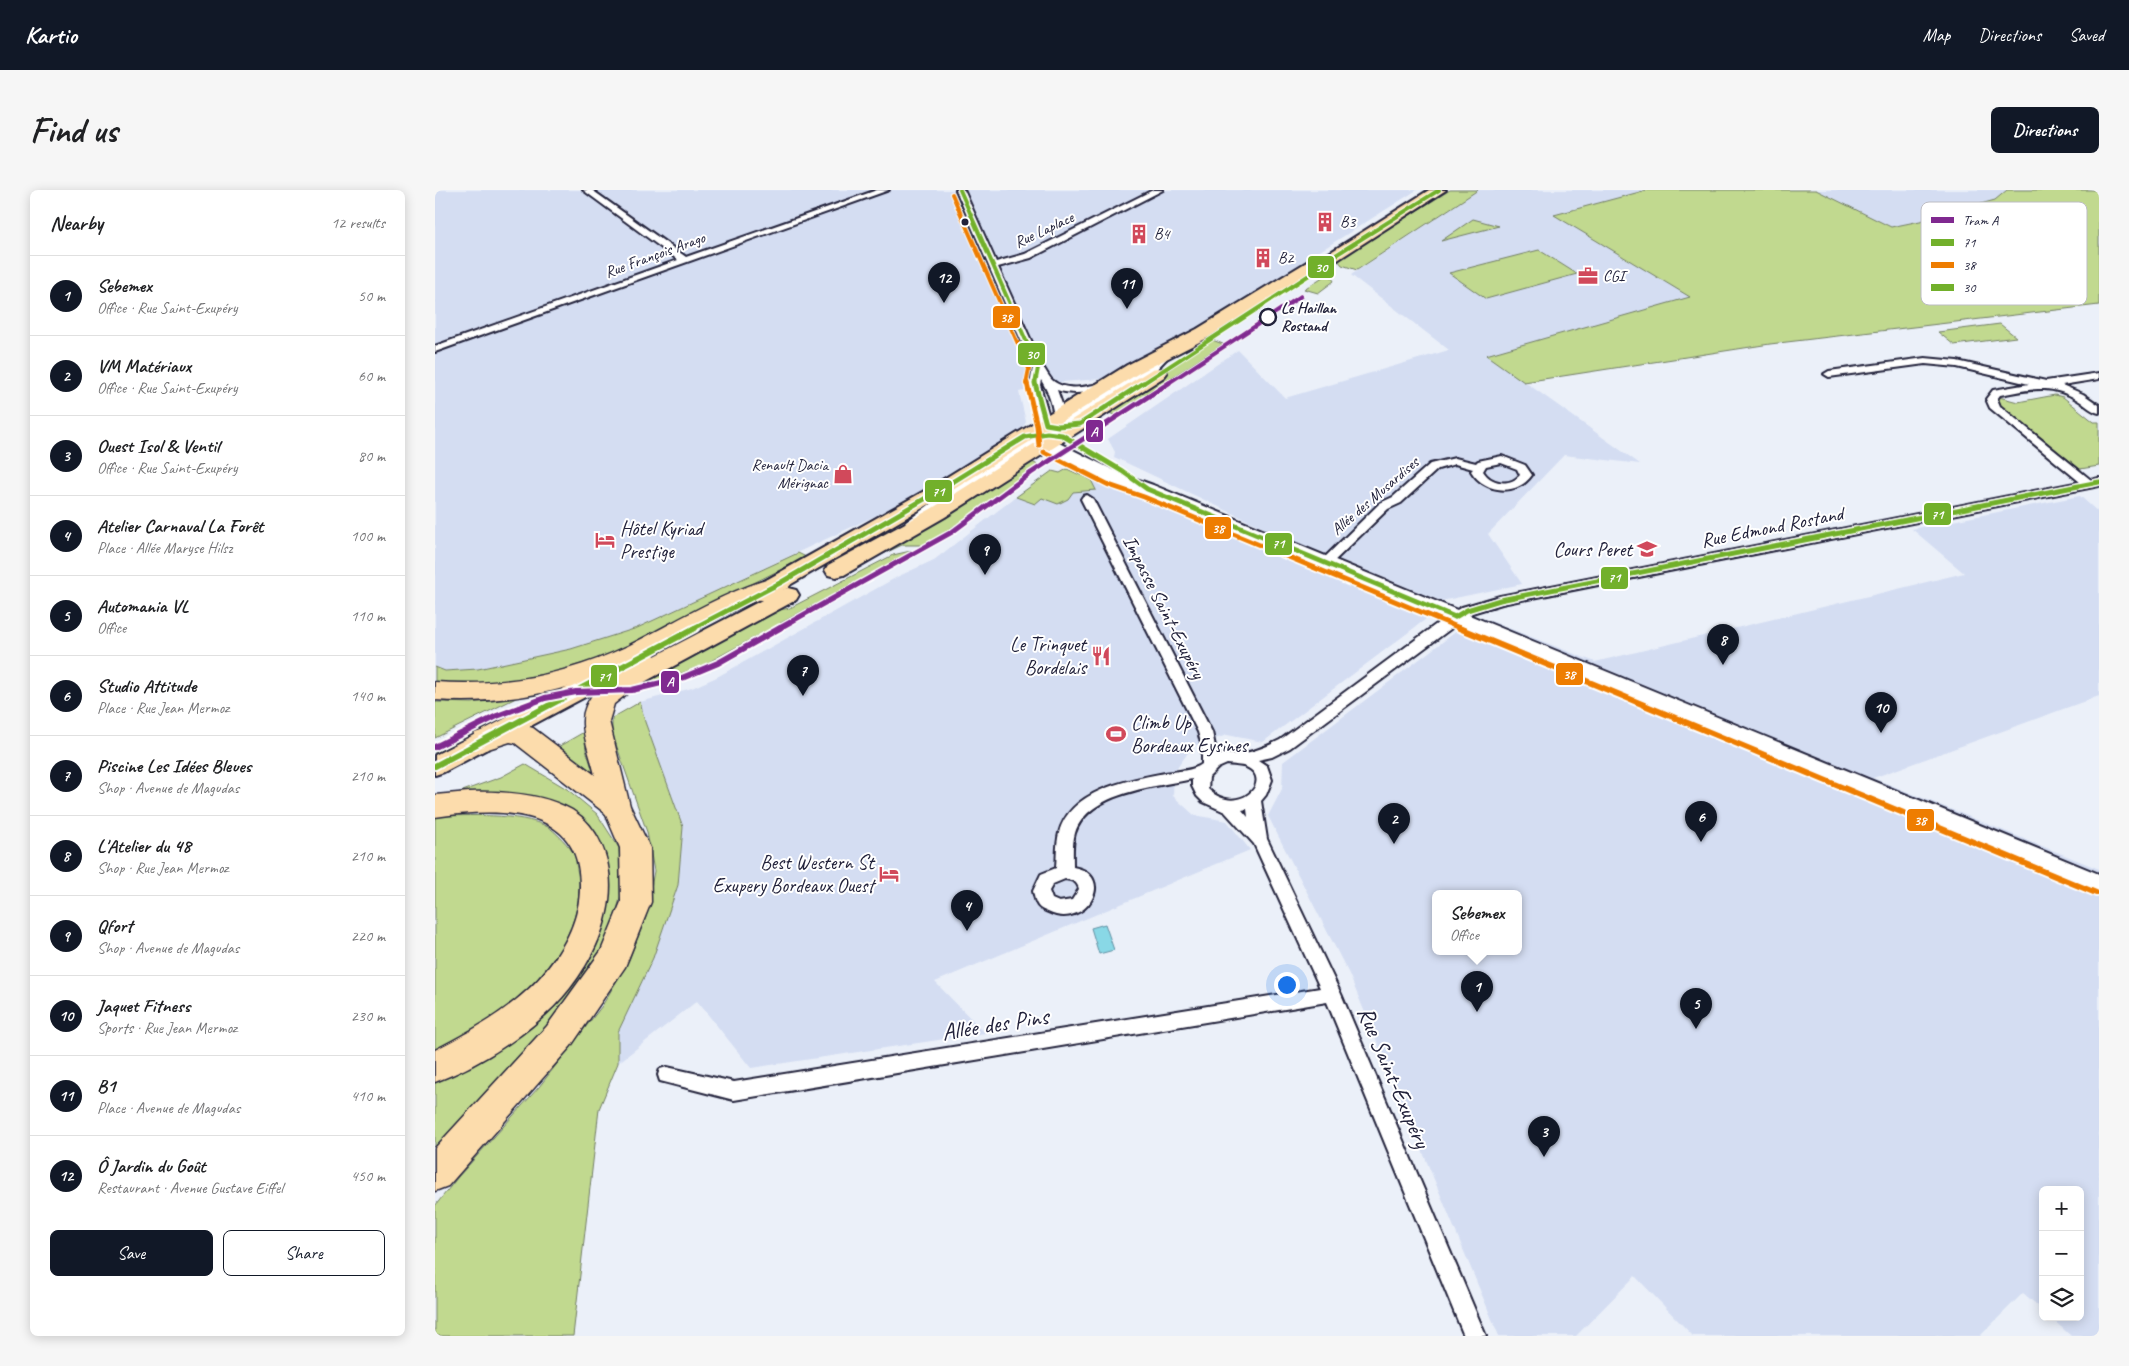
<!DOCTYPE html>
<html lang="en">
<head>
<meta charset="utf-8">
<style>
	body { margin:0; font-family:Caveat,sans-serif; background:#f6f6f6; color:#202124 }
	.controls { position:absolute; right:15px; bottom:15px; display:grid; overflow:hidden; border-radius:8px; box-shadow:0 2px 12px #0003 }
	.controls button { width:45px; height:45px; display:grid; place-items:center; padding:0; border:0; border-bottom:1px solid #e0e0e0; background:#fff; color:#202124; font:25px sans-serif }
	.you { position:absolute; left:851px; top:794px; width:18px; height:18px; margin:-12px; border:4px solid #fff; border-radius:50%; background:#1a73e8; box-shadow:0 0 0 8px #1a73e833 }
	.badge { display:grid; place-items:center; width:32px; height:32px; border-radius:50%; background:#111827; color:#fff; font-size:16px; font-weight:700 }
	.pin { position:absolute; translate:-50% -41px; filter:drop-shadow(0 1px 2px #0008) }
	.pin::after { content:''; position:absolute; top:26px; width:18px; height:15px; background:inherit; clip-path:polygon(0 0,100% 0,50% 100%) }
	.popup { position:absolute; left:997px; top:700px; width:90px; height:65px; box-sizing:border-box; display:grid; place-content:center; border-radius:8px; background:#fff; filter:drop-shadow(0 1px 4px #0005); font-size:16px; white-space:nowrap; color:#757577 }
	.popup b { font-size:19px; color:#202124 }
	.popup::after { content:''; position:absolute; left:50%; top:100%; margin-left:-10px; border:10px solid transparent; border-top-color:#fff }
	.list { margin:0; padding:0; list-style:none }
	h2 { display:flex; justify-content:space-between; align-items:center; height:65px; margin:0; padding:0 20px; font-size:21px }
	h2 small { font-size:16px; font-weight:400; color:#757577 }
	.list li { display:grid; grid-template-columns:32px 1fr auto; gap:15px; align-items:center; box-sizing:border-box; height:80px; padding:0 20px; border-top:1px solid #e0e0e0 }
	.list b { display:block; font-size:19px; white-space:nowrap }
	.list p { margin:0; font-size:16px; white-space:nowrap; color:#757577 }
	.list em { font-size:16px; font-style:normal; color:#757577 }
	.actions { display:flex; gap:10px; padding:15px 20px }
	.actions a { flex:1; padding:11px 0; border:1px solid #111827; border-radius:8px; text-align:center; font-size:18px; color:#111827 }
	.actions .main { background:#111827; color:#fff }
	.icon { flex:none; width:28px; height:28px; fill:none; stroke:currentColor; stroke-width:2; stroke-linecap:round; stroke-linejoin:round }
	.map { position:relative; flex:none; width:1664px; height:1146px; overflow:hidden; border-radius:8px }
	header { display:flex; align-items:center; gap:30px; box-sizing:border-box; height:70px; padding:0 25px; background:#111827; color:#fff }
	header strong { font-size:24px }
	nav { display:flex; gap:28px; margin-inline-start:auto; font-size:18px }
	.intro { display:flex; align-items:center; justify-content:space-between; box-sizing:border-box; height:120px; padding:0 30px }
	h1 { margin:0; font-size:35px }
	.button { padding:12px 22px; border-radius:8px; background:#111827; color:#fff; font-size:18px; font-weight:700 }
	main { display:flex; gap:30px; padding:0 30px }
	aside { flex:1; background:#fff; border-radius:8px; box-shadow:0 2px 12px #0003 }
	.map>svg:first-child { display:block }
	.built { fill:#d4ddf2; fill-rule:evenodd }
	.green { fill:#c1d98f; stroke:#727e65 }
	.water { fill:#89d8e6; stroke:#608fa2 }
	.lines { fill:none; stroke-linecap:round; stroke-linejoin:round }
	.street-casing { stroke:#22223b; stroke-width:4 }
	.secondary-casing { stroke:#22223b; stroke-width:4 }
	.primary-casing { stroke:#22223b; stroke-width:4 }
	.highway-casing { stroke:#22223b; stroke-width:3 }
	.street { fill:#fff; fill-rule:evenodd }
	.secondary { fill:#fff; fill-rule:evenodd }
	.primary { fill:#fcdcac; fill-rule:evenodd }
	.highway { fill:#fcdcac; fill-rule:evenodd }
	.bus-1-far1-casing { stroke:#fff; stroke-width:8 }
	.bus-1-casing { stroke:#fff; stroke-width:10 }
	.bus-2-far2-casing { stroke:#fff; stroke-width:6 }
	.bus-2-far1-casing { stroke:#fff; stroke-width:8 }
	.bus-2-casing { stroke:#fff; stroke-width:10 }
	.bus-3-far1-casing { stroke:#fff; stroke-width:6 }
	.bus-3-casing { stroke:#fff; stroke-width:8 }
	.bus-1-far1 { stroke:#72b02b; stroke-width:5 }
	.bus-1 { stroke:#72b02b; stroke-width:6 }
	.bus-2-far2 { stroke:#ee7d01; stroke-width:4 }
	.bus-2-far1 { stroke:#ee7d01; stroke-width:5 }
	.bus-2 { stroke:#ee7d01; stroke-width:6 }
	.bus-3-far1 { stroke:#72b02b; stroke-width:4 }
	.bus-3 { stroke:#72b02b; stroke-width:5 }
	.tram-1-far2-casing { stroke:#fff; stroke-width:6 }
	.tram-1-far1-casing { stroke:#fff; stroke-width:8 }
	.tram-1-casing { stroke:#fff; stroke-width:10 }
	.tram-1-far2 { stroke:#802990; stroke-width:4 }
	.tram-1-far1 { stroke:#802990; stroke-width:5 }
	.tram-1 { stroke:#802990; stroke-width:6 }
	.bus-dot { fill:#22223b; stroke:#fff; stroke-width:2 }
	.stop-dot { fill:#fff; stroke:#22223b; stroke-width:2.5 }
	.labels { text-anchor:middle; dominant-baseline:central; stroke-width:4; stroke-linejoin:round; paint-order:stroke }
	.far-poi-label { font-size:16px; fill:#22223b; stroke:#fff; text-anchor:start }
	.far-street-label { font-size:16px; fill:#22223b; stroke:#fff }
	.far-stop-label { font-size:16px; font-weight:bold; fill:#22223b; stroke:#fff; text-anchor:start }
	.street-label { font-size:20px; fill:#22223b; stroke:#fff }
	.poi-label { font-size:20px; fill:#22223b; stroke:#fff; text-anchor:end }
	.near-street-label { font-size:24px; fill:#22223b; stroke:#fff }
	.key { fill:#fff; stroke:#bdbdc4; stroke-width:1 }
	.key-label { font-size:14px; fill:#22223b }
	.line-badge { stroke:#fff; stroke-width:2 }
	.badge-label { font-size:14px; text-anchor:middle; font-weight:bold; fill:#fff }
</style>
</head>
<body>
<header>
<strong>Kartio</strong>
<nav><a>Map</a><a>Directions</a><a>Saved</a></nav>
</header>
<div class="intro"><h1>Find us</h1><a class="button">Directions</a></div>
<main>
<aside>
<h2>Nearby<small>12 results</small></h2>
<ul class="list">
<li><span class="badge">1</span><div><b>Sebemex</b><p>Office · Rue Saint-Exupéry</p></div><em>50 m</em></li>
<li><span class="badge">2</span><div><b>VM Matériaux</b><p>Office · Rue Saint-Exupéry</p></div><em>60 m</em></li>
<li><span class="badge">3</span><div><b>Ouest Isol &amp; Ventil</b><p>Office · Rue Saint-Exupéry</p></div><em>80 m</em></li>
<li><span class="badge">4</span><div><b>Atelier Carnaval La Forêt</b><p>Place · Allée Maryse Hilsz</p></div><em>100 m</em></li>
<li><span class="badge">5</span><div><b>Automania VL</b><p>Office</p></div><em>110 m</em></li>
<li><span class="badge">6</span><div><b>Studio Attitude</b><p>Place · Rue Jean Mermoz</p></div><em>140 m</em></li>
<li><span class="badge">7</span><div><b>Piscine Les Idées Bleues</b><p>Shop · Avenue de Magudas</p></div><em>210 m</em></li>
<li><span class="badge">8</span><div><b>L'Atelier du 48</b><p>Shop · Rue Jean Mermoz</p></div><em>210 m</em></li>
<li><span class="badge">9</span><div><b>Qfort</b><p>Shop · Avenue de Magudas</p></div><em>220 m</em></li>
<li><span class="badge">10</span><div><b>Jaquet Fitness</b><p>Sports · Rue Jean Mermoz</p></div><em>230 m</em></li>
<li><span class="badge">11</span><div><b>B1</b><p>Place · Avenue de Magudas</p></div><em>410 m</em></li>
<li><span class="badge">12</span><div><b>Ô Jardin du Goût</b><p>Restaurant · Avenue Gustave Eiffel</p></div><em>450 m</em></li>
</ul>
<div class="actions"><a class="main">Save</a><a>Share</a></div>
</aside>
<div class="map">
<svg width="1664" height="1146" viewBox="0 0 1664 1146">
	<rect width="100%" height="100%" fill="#ebf0f9"/>
	<filter id="ink" filterUnits="userSpaceOnUse"><feTurbulence type="fractalNoise" baseFrequency=".02" numOctaves="2"/><feDisplacementMap in="SourceGraphic" scale="10" xChannelSelector="R" yChannelSelector="G"/><feConvolveMatrix kernelMatrix="1 2 1 2 8 2 1 2 1" color-interpolation-filters="sRGB"/></filter>
	<g filter="url(#ink)">
		<g class="built">
			<path d="M0 0H982L758 141 666 189 627 192 584 202 591 232 586 241 476 309 202 438 136 459 43 479 9 481 0 477Z"/>
			<path d="M1043 0H1212L1120 25 1256 107 1052 165 1205 274 1129 265 1053 344 1087 394 1006 411 841 344 679 267 680 262 673 249 803 160 850 208 1014 160 916 85Z"/>
			<path d="M1381 0H1572L1561 10 1485 31 1456 37Z"/>
			<path d="M632 279 991 429 828 552 792 545 758 556 739 582 738 606 759 625 792 631 815 660 500 792 550 843 316 878 262 811 183 873V842L218 768 243 695 248 637 210 532 205 512 257 498 282 487 464 386 499 370 596 295 617 281 625 283Z"/>
			<path d="M1645 306 1664 323V506L1438 588 1664 679V1146H1636L1615 1127H1645V1000H1608V1120L1588 1103 1545 1146H1258L1200 1086 1141 1146H1064L914 784 833 626 847 599 848 572 1022 441 1053 430 1160 472 1529 383 1477 339ZM1001 703H1083V761H1001Z"/>
		</g>
		<g class="green">
			<path d="M1015 0H1043L922 80 907 75 903 70Z"/>
			<path d="M1212 0H1381L1456 37 1485 31 1560 10 1572 0H1664V115L1335 154 1089 192 1051 165 1255 107 1119 25Z"/>
			<path d="M1038 29 1064 36 1006 51Z"/>
			<path d="M1104 60 1142 84 1051 109 1014 83Z"/>
			<path d="M894 83 899 91 883 103 869 99Z"/>
			<path d="M1565 134 1581 147 1519 155 1503 142Z"/>
			<path d="M777 150 788 154 679 225 672 222Z"/>
			<path d="M1620 205 1628 207 1659 232H1664V276L1645 279 1565 215 1564 207 1583 212Z"/>
			<path d="M595 271 603 275 525 332 490 355H467L421 377Z"/>
			<path d="M632 279 656 290 661 300 638 302 633 309 623 314 607 308 600 314 581 307 617 281 625 283Z"/>
			<path d="M480 360 270 474 231 489 199 495 339 421 355 418 458 365Z"/>
			<path d="M363 363 371 367 169 467 123 481 69 492 16 495 0 492V477L10 481 43 479 136 459 202 438Z"/>
			<path d="M83 507 0 548V512L37 513Z"/>
			<path d="M205 512 210 532 248 637 243 695 218 768 183 842V873L164 919 138 1146H0V1016L23 987 104 897 167 816 194 770 211 727 219 681 212 642 177 543V528Z"/>
			<path d="M102 516 0 569V561L89 517Z"/>
			<path d="M149 542 151 560 162 593 121 558Z"/>
			<path d="M90 574 132 599 162 624 184 658 187 701 178 734 162 771 129 821 0 965V892L23 879 147 770 155 638 3 610 66 587Z"/>
			<path d="M0 626C32 626 84 622 113 637 118 639 137 659 139 664 141 669 141 674 142 679 159 756 65 836 0 860Z"/>
		</g>
		<path class="water" d="M670 734 679 760 664 764 656 738Z"/>
		<g class="lines">
			<defs>
				<g id="street">
					<path d="M148 0H157L251 67 442 0H454L0 162V156L243 70Z"/>
					<path d="M521 0H529L561 72 590 64 718 0H728L596 68 563 77 608 177C611 181 614 187 617 190 632 203 655 196 671 192L676 195 675 197C657 202 640 206 622 200L627 214 632 238 630 240 626 241 621 239 616 245 525 304 479 338 475 339 469 335 471 332 517 298 608 241 611 237 605 234 595 195 598 178ZM606 190C613 201 617 213 619 226L615 230 605 195Z"/>
					<path d="M1490 168 1522 171 1611 191 1664 183V189L1627 195 1648 204 1664 215V223C1655 221 1649 213 1641 209 1615 193 1594 200 1565 205L1562 209 1565 216 1656 290 1664 288V296L1067 414 1037 423 855 558 837 567 823 570 832 576 837 590 831 605 826 611 832 649 906 804 1051 1146H1029L892 812 299 910 225 891 223 885 225 879 232 877 299 892 885 798 819 654 790 622 768 612 762 606 757 596V589C722 597 654 601 640 643 637 653 638 666 638 677 683 685 651 741 613 722 609 720 605 719 603 716 600 712 599 706 598 701L606 684 621 678C622 667 621 655 624 643 635 600 693 590 730 583 741 581 759 581 767 574V556L763 542 646 309 648 306 652 305 658 309 777 542 782 566C790 563 794 565 802 564 817 563 831 557 845 550L1015 424 1027 417 1065 406 1645 292 1555 218 1551 209 1558 200 1594 194 1522 177 1490 174 1394 187 1389 184 1394 181ZM792 574C798 575 806 575 811 577 840 590 803 628 773 599L774 587 783 578ZM812 619 813 627 807 620ZM630 689C637 690 642 691 644 699L637 710 624 712 617 709 614 701 618 694Z"/>
					<path d="M1067 266 1090 275 1097 285C1082 307 1049 303 1036 281L1038 279 1020 274 1003 279 966 313 953 319 894 376 890 377 884 373 945 313 958 307 995 274 1020 268 1041 273 1043 271ZM1066 273 1082 279 1085 285C1075 297 1056 294 1048 281L1051 276Z"/>
				</g>
				<path id="secondary" d="M728 159 733 161 736 164 716 185 632 240 625 245 622 252 684 283 718 295 1664 684V705L706 303 672 291 607 258 605 254 612 239 620 232 704 179 723 161Z"/>
				<g id="primary">
					<path d="M994 0H1011L901 71 885 76 774 147 704 183 505 308 346 400 353 398 361 400 364 405 361 410 202 496 194 498 186 496 182 490 9 582 0 585V565L201 461 209 458 217 461 220 466 327 410 315 409 312 404 315 399 491 300 692 175 762 139 875 70 891 65Z"/>
					<path d="M723 178 729 179 732 183 729 187 510 327 409 385 401 387 393 385 390 380 393 375 496 319 717 179Z"/>
				</g>
				<g id="highway">
					<path d="M345 386 353 388 357 393 353 398C327 408 301 418 277 431 251 445 226 461 200 473 137 501 69 515 0 510V492C67 497 132 485 193 456 243 431 290 400 345 386Z"/>
					<path d="M189 484 198 487 202 493 198 499 179 514 174 531 195 616 215 658 216 712 190 777 136 856 13 996 0 1001V958L112 836 166 761 186 712 185 658 170 623 80 553 75 552 50 560 40 557 36 550 40 543C66 535 71 530 98 538L160 585C157 571 147 544 148 531 148 508 169 490 189 484Z"/>
					<path d="M34 602C68 601 107 603 137 620 150 628 160 640 166 654 188 702 166 758 135 798 104 838 47 875 0 892V860C41 839 85 814 113 778 131 755 145 727 145 697 147 614 60 618 0 627V605Z"/>
				</g>
			</defs>
			<use href="#street" class="street-casing"/>
			<use href="#secondary" class="secondary-casing"/>
			<use href="#primary" class="primary-casing"/>
			<use href="#highway" class="highway-casing"/>
			<use href="#street" class="street"/>
			<use href="#secondary" class="secondary"/>
			<use href="#primary" class="primary"/>
			<use href="#highway" class="highway"/>
			<defs>
				<g id="bus-1-far1">
					<path d="M1020 427 1032 420 1065 410 1664 292"/>
					<path d="M257 439 345 393 498 304 590 247 612 243 627 245 687 281 712 299 1020 427"/>
				</g>
				<path id="bus-1" d="M0 576 260 438"/>
				<path id="bus-2-far2" d="M517 4 594 179 591 194"/>
				<g id="bus-2-far1">
					<path d="M592 193 602 236 604 255"/>
					<path d="M609 262 674 295 709 307 1027 439"/>
				</g>
				<path id="bus-2" d="M1024 438 1661 703"/>
				<g id="bus-3-far1">
					<path d="M525 0 603 178 600 194"/>
					<path d="M707 194 888 76 896 68 1004 0"/>
				</g>
				<path id="bus-3" d="M600 193 611 234 623 236 645 234 708 193"/>
			</defs>
			<use href="#bus-1-far1" class="bus-1-far1-casing"/>
			<use href="#bus-1" class="bus-1-casing"/>
			<use href="#bus-2-far2" class="bus-2-far2-casing"/>
			<use href="#bus-2-far1" class="bus-2-far1-casing"/>
			<use href="#bus-2" class="bus-2-casing"/>
			<use href="#bus-3-far1" class="bus-3-far1-casing"/>
			<use href="#bus-3" class="bus-3-casing"/>
			<use href="#bus-1-far1" class="bus-1-far1"/>
			<use href="#bus-1" class="bus-1"/>
			<use href="#bus-2-far2" class="bus-2-far2"/>
			<use href="#bus-2-far1" class="bus-2-far1"/>
			<use href="#bus-2" class="bus-2"/>
			<use href="#bus-3-far1" class="bus-3-far1"/>
			<use href="#bus-3" class="bus-3"/>
			<defs>
				<path id="tram-1-far2" d="M732 194 866 106"/>
				<path id="tram-1-far1" d="M343 439 517 342 596 283 734 193"/>
				<path id="tram-1" d="M0 557 62 526 110 508 141 502 197 500 247 488 283 473 345 438"/>
			</defs>
			<use href="#tram-1-far2" class="tram-1-far2-casing"/>
			<use href="#tram-1-far1" class="tram-1-far1-casing"/>
			<use href="#tram-1" class="tram-1-casing"/>
			<use href="#tram-1-far2" class="tram-1-far2"/>
			<use href="#tram-1-far1" class="tram-1-far1"/>
			<use href="#tram-1" class="tram-1"/>
		</g>
	</g>
	<defs>
		<symbol id="building-bare" viewBox="-9 -9 18 18"><path d="M-4-6H4V6H1V3H-1V6H-4ZM-2.5-4.3h1.7v1.8h-1.7ZM.8-4.3h1.7v1.8H.8ZM-2.5-1h1.7V.8h-1.7ZM.8-1h1.7V.8H.8Z" fill="#d1495b" stroke="#fff" stroke-width="2.5" paint-order="stroke"/></symbol>
		<symbol id="office-bare" viewBox="-9 -9 18 18"><path d="M-6-3h4V-5.5h4V-3h4V5H-6ZM-1-4.5V-3h2v-1.5ZM-6 0V1H6V0Z" fill="#d1495b" stroke="#fff" stroke-width="2.5" paint-order="stroke"/></symbol>
		<symbol id="shop-bare" viewBox="-9 -9 18 18"><path d="M-5-2.5h2.3a2.7 3.5 0 0 1 5.4 0H5L5.5 6h-11ZM-1.5-2.5h3a1.5 2.3 0 0 0-3 0Z" fill="#d1495b" stroke="#fff" stroke-width="2.5" paint-order="stroke"/></symbol>
		<symbol id="hotel-bare" viewBox="-9 -9 18 18"><path d="M-6-4.5h1.5V1H6V5H4.5V3h-9V5H-6ZM-4 0a1.8 1.8 0 1 1 3.6 0ZM.5 0V-2.5h3Q6-2.5 6 0Z" fill="#d1495b" stroke="#fff" stroke-width="2.5" paint-order="stroke"/></symbol>
		<symbol id="school-bare" viewBox="-9 -9 18 18"><path d="M0-5L7-2L0 1L-7-2ZM-4 1L0 2.5L4 1V4Q0 6-4 4Z" fill="#d1495b" stroke="#fff" stroke-width="2.5" paint-order="stroke"/></symbol>
		<symbol id="restaurant-bare" viewBox="-9 -9 18 18"><path d="M-5-6h1v4h1v-4h1v4h1v-4h1v5L-1.5 .5V6h-2V.5L-5-1ZM5-6V6H3V1.5H1.5Q1.5-4 5-6Z" fill="#d1495b" stroke="#fff" stroke-width="2.5" paint-order="stroke"/></symbol>
		<symbol id="stadium-bare" viewBox="-9 -9 18 18"><path d="M0-5a6.5 5 0 1 0 0 10a6.5 5 0 1 0 0-10ZM-3.5-1.8h7v3.6h-7Z" fill="#d1495b" stroke="#fff" stroke-width="2.5" paint-order="stroke"/></symbol>
	</defs>
	<g fill-rule="evenodd">
		<use href="#building-bare" x="876" y="18" width="28" height="28"/>
		<use href="#building-bare" x="690" y="30" width="28" height="28"/>
		<use href="#building-bare" x="814" y="54" width="28" height="28"/>
		<use href="#office-bare" x="1139" y="72" width="28" height="28"/>
		<use href="#shop-bare" x="394" y="270" width="28" height="28"/>
		<use href="#hotel-bare" x="156" y="336" width="28" height="28"/>
		<use href="#school-bare" x="1198" y="345" width="28" height="28"/>
		<use href="#restaurant-bare" x="652" y="452" width="28" height="28"/>
		<use href="#stadium-bare" x="667" y="530" width="28" height="28"/>
		<use href="#hotel-bare" x="440" y="670" width="28" height="28"/>
	</g>
	<circle class="bus-dot" cx="530" cy="32" r="4.5"/>
	<circle class="stop-dot" cx="833" cy="127" r="8"/>
	<g class="labels">
		<g class="far-poi-label">
			<text x="905" y="32">B3</text>
			<text x="719" y="44">B4</text>
			<text x="843" y="68">B2</text>
			<text x="1168" y="86">CGI</text>
			<text x="393" y="275" text-anchor="end">Renault Dacia<tspan x="393" dy="18">Mérignac</tspan></text>
		</g>
		<g class="far-street-label">
			<text transform="translate(609 40) rotate(-25)">Rue Laplace</text>
			<text transform="translate(220 65) rotate(-20)">Rue François Arago</text>
			<text transform="translate(940 306) rotate(-41)">Allée des Musardises</text>
		</g>
		<g class="far-stop-label">
			<text x="846" y="118">Le Haillan<tspan x="846" dy="18">Rostand</tspan></text>
		</g>
		<g class="street-label">
			<text transform="translate(1337 337) rotate(-11)">Rue Edmond Rostand</text>
			<text transform="translate(729 417) rotate(63)">Impasse Saint-Exupéry</text>
		</g>
		<g class="poi-label">
			<text x="185" y="338" text-anchor="start">Hôtel Kyriad<tspan x="185" dy="23">Prestige</tspan></text>
			<text x="1197" y="359">Cours Peret</text>
			<text x="651" y="454">Le Trinquet<tspan x="651" dy="23">Bordelais</tspan></text>
			<text x="696" y="532" text-anchor="start">Climb Up<tspan x="696" dy="23">Bordeaux Eysines</tspan></text>
			<text x="439" y="672">Best Western St<tspan x="439" dy="23">Exupery Bordeaux Ouest</tspan></text>
		</g>
		<g class="near-street-label">
			<text transform="translate(560 834) rotate(-9)">Allée des Pins</text>
			<text transform="translate(959 887) rotate(67)">Rue Saint-Exupéry</text>
		</g>
	</g>
	<rect x="1486" y="12" width="166" height="103" rx="8" class="key"/>
	<rect x="1496" y="27" width="23" height="6" fill="#802990"/>
	<rect x="1496" y="49" width="23" height="7" fill="#72b02b"/>
	<rect x="1496" y="72" width="23" height="6" fill="#ee7d01"/>
	<rect x="1496" y="94" width="23" height="7" fill="#72b02b"/>
	<g class="key-label">
		<text x="1528" y="35">Tram A</text>
		<text x="1528" y="57">71</text>
		<text x="1528" y="80">38</text>
		<text x="1528" y="102">30</text>
	</g>
	<g class="line-badge">
		<rect x="872" y="65" width="28" height="24" rx="5" fill="#72b02b"/>
		<rect x="557" y="115" width="29" height="24" rx="5" fill="#ee7d01"/>
		<rect x="582" y="152" width="29" height="24" rx="5" fill="#72b02b"/>
		<rect x="650" y="229" width="19" height="24" rx="5" fill="#802990"/>
		<rect x="489" y="289" width="29" height="24" rx="5" fill="#72b02b"/>
		<rect x="1488" y="312" width="29" height="24" rx="5" fill="#72b02b"/>
		<rect x="769" y="326" width="28" height="24" rx="5" fill="#ee7d01"/>
		<rect x="829" y="342" width="29" height="24" rx="5" fill="#72b02b"/>
		<rect x="1165" y="376" width="29" height="24" rx="5" fill="#72b02b"/>
		<rect x="1120" y="472" width="29" height="24" rx="5" fill="#ee7d01"/>
		<rect x="155" y="474" width="28" height="24" rx="5" fill="#72b02b"/>
		<rect x="225" y="480" width="20" height="24" rx="5" fill="#802990"/>
		<rect x="1471" y="618" width="29" height="24" rx="5" fill="#ee7d01"/>
	</g>
	<g class="badge-label">
		<text x="886" y="82">30</text>
		<text x="571" y="132">38</text>
		<text x="597" y="169">30</text>
		<text x="659" y="246">A</text>
		<text x="503" y="306">71</text>
		<text x="1502" y="329">71</text>
		<text x="783" y="343">38</text>
		<text x="843" y="358">71</text>
		<text x="1179" y="392">71</text>
		<text x="1134" y="489">38</text>
		<text x="169" y="491">71</text>
		<text x="235" y="496">A</text>
		<text x="1485" y="635">38</text>
	</g>
</svg>
<div class="controls">
<button>+</button>
<button>−</button>
<button><svg class="icon" aria-label="layers" viewBox="0 0 24 24"><path d="M12 4l9 5-9 5-9-5zM3 14l9 5 9-5"/></svg></button>
</div>
<div class="you"></div>
<div class="pin badge" style="left:1042px;top:822px">1</div>
<div class="popup"><b>Sebemex</b>Office</div>
<div class="pin badge" style="left:959px;top:654px">2</div>
<div class="pin badge" style="left:1109px;top:967px">3</div>
<div class="pin badge" style="left:532px;top:741px">4</div>
<div class="pin badge" style="left:1261px;top:839px">5</div>
<div class="pin badge" style="left:1266px;top:652px">6</div>
<div class="pin badge" style="left:368px;top:506px">7</div>
<div class="pin badge" style="left:1288px;top:475px">8</div>
<div class="pin badge" style="left:550px;top:385px">9</div>
<div class="pin badge" style="left:1446px;top:543px">10</div>
<div class="pin badge" style="left:692px;top:119px">11</div>
<div class="pin badge" style="left:509px;top:113px">12</div>
</div>
</main>
</body>
</html>
